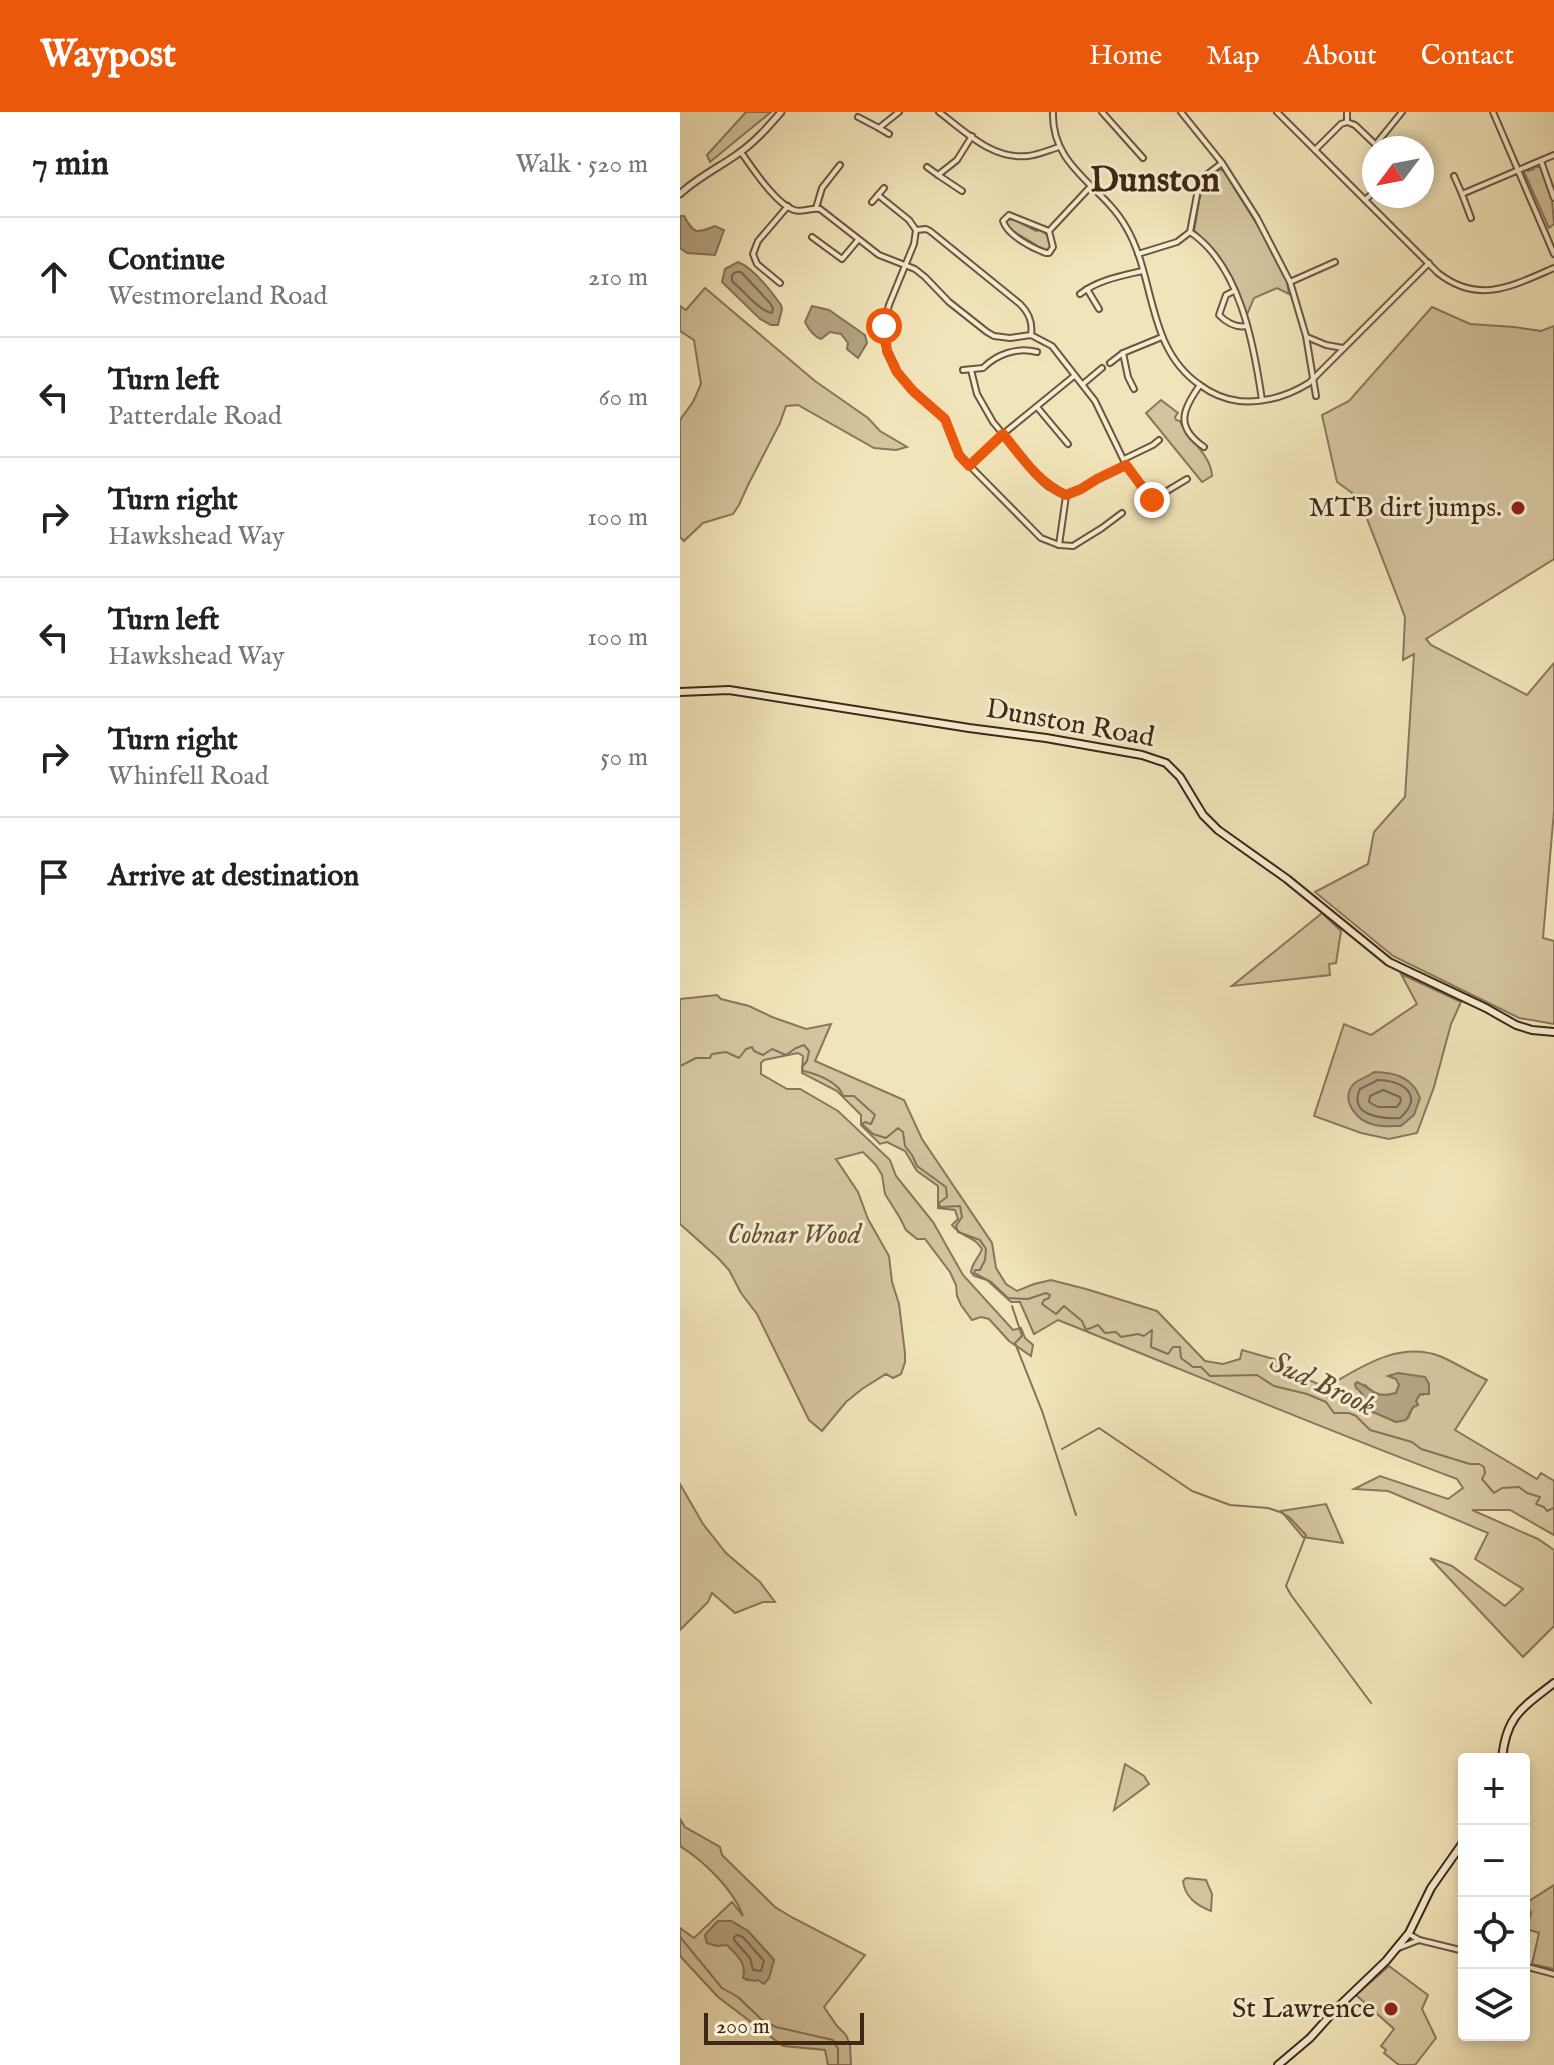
<!DOCTYPE html>
<html lang="en">
<head>
<meta charset="utf-8">
<style>
	body { margin:0; font-family:"IM FELL English",serif; background:#f2f2f2; color:#222 }
	.controls { position:absolute; right:24px; bottom:24px; display:grid; overflow:hidden; border-radius:8px; box-shadow:0 4px 12px #0003 }
	.controls button { width:72px; height:72px; display:grid; place-items:center; padding:0; border:0; border-bottom:2px solid #e0e0e0; background:#fff; color:#222; font:40px sans-serif }
	.compass { position:absolute; left:682px; top:24px; width:72px; height:72px; border-radius:50%; background:#fff; box-shadow:0 4px 12px #0003; rotate:238deg }
	.scale { position:absolute; left:24px; bottom:20px; width:160px; box-sizing:border-box; padding-left:8px; border:4px solid #3f2716; border-top:0; font-size:22px; line-height:28px; white-space:nowrap; color:#3f2716; -webkit-text-stroke:6px #f7edd2; paint-order:stroke }
	.stop { position:absolute; width:24px; height:24px; margin:-18px; border:6px solid #ea580c; border-radius:50%; background:#fff }
	.stop.end { background:#ea580c; border-color:#fff; box-shadow:0 2px 8px #0008 }
	.list { margin:0; padding:0; list-style:none }
	h2 { display:flex; justify-content:space-between; align-items:center; height:104px; margin:0; padding:0 32px; font-size:34px }
	h2 small { font-size:26px; font-weight:400; color:#767676 }
	.list li { display:grid; grid-template-columns:52px 1fr auto; gap:24px; align-items:center; box-sizing:border-box; height:120px; padding:0 32px; border-top:2px solid #e0e0e0 }
	.list b { display:block; font-size:30px; white-space:nowrap }
	.list p { margin:0; font-size:26px; white-space:nowrap; color:#767676 }
	.list em { font-size:26px; font-style:normal; color:#767676 }
	.icon { flex:none; width:44px; height:44px; fill:none; stroke:currentColor; stroke-width:2; stroke-linecap:round; stroke-linejoin:round }
	.map { position:relative; flex:none; width:874px; height:1953px; overflow:hidden }
	header { display:flex; align-items:center; gap:48px; box-sizing:border-box; height:112px; padding:0 40px; background:#ea580c; color:#fff }
	header strong { font-size:38px }
	nav { display:flex; gap:44px; margin-inline-start:auto; font-size:28px }
	main { display:flex }
	aside { flex:1; background:#fff }
	.map>svg:first-child { display:block }
	.green { fill:#d4c49e; stroke:#8a765a; stroke-width:2; fill-rule:evenodd }
	.water { fill:#b5a482; stroke:#867257; stroke-width:2 }
	.lines { fill:none; stroke-linecap:round; stroke-linejoin:round }
	.shore { stroke:#7a664c; stroke-width:2 }
	.stream { stroke:#867257; stroke-width:2 }
	.minor-casing { stroke:#6c563f; stroke-width:8 }
	.tertiary-casing { stroke:#6c563f; stroke-width:9 }
	.secondary-casing { stroke:#3f2716; stroke-width:10 }
	.minor { stroke:#f7edd2; stroke-width:4 }
	.tertiary { stroke:#f7edd2; stroke-width:5 }
	.secondary { stroke:#f7edd2; stroke-width:6 }
	.route { stroke:#ea580c; stroke-width:10 }
	.poi-dot { fill:#8f2418; stroke:#f7edd2; stroke-width:3 }
	.labels { text-anchor:middle; dominant-baseline:central; stroke-width:6; stroke-linejoin:round; paint-order:stroke }
	.poi-label { font-size:28px; fill:#3f2716; stroke:#f7edd2; text-anchor:end }
	.street-label { font-size:28px; fill:#3f2716; stroke:#f7edd2 }
	.park-label { font-size:28px; font-style:italic; fill:#644e38; stroke:#f7edd2 }
	.water-label { font-size:30px; font-style:italic; fill:#624c36; stroke:#f7edd2 }
	.district-label { font-size:36px; font-weight:bold; fill:#3f2716; stroke:#f7edd2 }
</style>
</head>
<body>
<header>
<strong>Waypost</strong>
<nav><a>Home</a><a>Map</a><a>About</a><a>Contact</a></nav>
</header>
<main>
<aside>
<h2>7 min<small>Walk · 520 m</small></h2>
<ul class="list">
<li><svg class="icon" aria-label="ahead" viewBox="0 0 24 24"><path d="M12 20V5M6 11l6-6 6 6"/></svg><div><b>Continue</b><p>Westmoreland Road</p></div><em>210 m</em></li>
<li><svg class="icon" aria-label="left" viewBox="0 0 24 24"><path d="M17 20v-9H6M10 6l-5 5 5 5"/></svg><div><b>Turn left</b><p>Patterdale Road</p></div><em>60 m</em></li>
<li><svg class="icon" aria-label="right" viewBox="0 0 24 24"><path d="M7 20v-9h11M14 6l5 5-5 5"/></svg><div><b>Turn right</b><p>Hawkshead Way</p></div><em>100 m</em></li>
<li><svg class="icon" aria-label="left" viewBox="0 0 24 24"><path d="M17 20v-9H6M10 6l-5 5 5 5"/></svg><div><b>Turn left</b><p>Hawkshead Way</p></div><em>100 m</em></li>
<li><svg class="icon" aria-label="right" viewBox="0 0 24 24"><path d="M7 20v-9h11M14 6l5 5-5 5"/></svg><div><b>Turn right</b><p>Whinfell Road</p></div><em>50 m</em></li>
<li><svg class="icon" aria-label="arrive" viewBox="0 0 24 24"><path d="M6 21V4h12l-3 4 3 4H6"/></svg><div><b>Arrive at destination</b></div></li>
</ul>
</aside>
<div class="map">
<svg width="874" height="1953" viewBox="0 0 874 1953">
	<rect width="100%" height="100%" fill="#f2e4ba"/>
	<filter id="stains"><feTurbulence type="fractalNoise" baseFrequency=".0025" numOctaves="4"/><feColorMatrix values="0 0 0 0 .2 0 0 0 0 .09 0 0 0 0 .02 0 0 0 .5 -.17"/></filter>
	<radialGradient id="worn" r=".72"><stop offset=".6" stop-color="#630" stop-opacity="0"/><stop offset="1" stop-color="#630" stop-opacity=".3"/></radialGradient>
	<g class="green">
		<path d="M66 0H91L30 50 27 43Z"/>
		<path d="M854 54 861 56 872 88 874 112 869 116 844 60 846 57 848 59 854 57Z"/>
		<path d="M538 58H542L545 61 584 124 607 170 609 182 597 176 574 186 566 205 562 193 563 192 561 190 539 145 514 118C520 95 516 73 538 58Z"/>
		<path d="M333 107 356 119 360 118C367 121 371 127 370 135L366 138 359 137 356 133 328 116 326 111 328 108Z"/>
		<path d="M25 176 135 269 188 306 200 319 227 335 216 338 194 336 118 293 106 294 100 311 68 373 59 393 53 402 23 411 4 429 0 425V308L13 290 21 272 14 228 0 219V194L6 198Z"/>
		<path d="M752 195 790 212 834 215 861 219 874 214V447L746 527 751 533 847 583 874 551V699L863 826 874 829V912L839 906 713 844 635 780 688 752 694 720 725 685 734 542 723 548 725 505 679 386 657 370 642 303 669 289Z"/>
		<path d="M481 288 498 301 495 305 496 308 500 309C508 328 531 342 532 364L522 370 466 301Z"/>
		<path d="M642 801 661 819 656 851 649 852 650 863 552 874Z"/>
		<path d="M721 862 781 890 771 912 754 975 737 1021 709 1027 681 1021 634 1004 664 912 691 923 737 892Z"/>
		<path d="M37 883 41 887 69 894 92 905 126 917 151 912 135 949 224 988 242 1027 312 1131 316 1156 326 1172 337 1179 354 1172 371 1168 406 1177 477 1199 525 1249 543 1252 560 1247 562 1238 594 1247 606 1258 638 1272 648 1267 655 1270C687 1251 723 1229 762 1245 777 1252 792 1261 807 1268L775 1318 857 1367 861 1361 874 1369V1423L830 1398H792L858 1427 874 1438V1514L843 1545 750 1446 772 1454 825 1494 843 1477 795 1447 808 1421 708 1379 674 1377 700 1364 768 1387 783 1376 777 1367C643 1317 511 1261 378 1208L354 1222 340 1190H331L307 1168 294 1164 291 1160C292 1150 299 1146 302 1137 295 1124 280 1125 272 1113L278 1107 275 1098 258 1096V1074L237 1059 225 1039 207 1030 200 1032 181 1013V1003L157 979 122 961 123 944 118 941 84 948 81 951V962L107 977H120L158 999 210 1048 216 1064 253 1110 283 1163 333 1218 341 1216 345 1226 353 1233 351 1244 329 1229 309 1207 301 1205 292 1208 281 1193 277 1184 276 1173 270 1160 245 1127H237L226 1118 220 1106 205 1082 202 1063 196 1053 183 1040 156 1047 178 1080 188 1107 209 1144 212 1170 219 1192 225 1241V1250L221 1262 213 1266 206 1262 182 1277 166 1290 142 1319 129 1308 77 1202 61 1181 49 1158 38 1146 0 1112V887ZM710 1263 744 1283 740 1282 736 1289 738 1293 733 1295 728 1306 716 1310 693 1300 680 1279 685 1273C695 1283 702 1285 716 1281L719 1273 717 1267Z"/>
		<path d="M0 1372 23 1412 46 1441 80 1470 95 1490H83L55 1501 32 1481 28 1490 0 1518Z"/>
		<path d="M646 1392 663 1431 623 1425 601 1399Z"/>
		<path d="M445 1652 464 1664 469 1672 434 1698Z"/>
		<path d="M0 1707 5 1715 40 1735 42 1743 95 1795 113 1806 185 1843 144 1895 157 1914 166 1923 170 1933 171 1953H148L145 1938 103 1934 38 1885 0 1844V1816L14 1826 52 1790 63 1804C53 1777 24 1749 0 1734ZM38 1809H51L68 1819 94 1848 78 1868H66L64 1850 47 1832 37 1834 27 1831 25 1823Z"/>
		<path d="M506 1766 526 1768 532 1782 531 1799C516 1793 505 1785 503 1769Z"/>
		<path d="M874 1773V1857L852 1852 859 1821 847 1817 851 1801 846 1791Z"/>
		<path d="M709 1854 748 1883 742 1897 756 1926 735 1953H719L704 1941 706 1938 701 1934 714 1917 676 1883Z"/>
	</g>
	<g class="water">
		<path d="M0 104H4C14 122 16 122 35 114L44 118 35 143 7 141 0 136Z"/>
		<path d="M58 150C74 156 91 179 101 193L102 197 98 213H91L80 207 42 170 45 157Z"/>
		<path d="M132 194 149 198 185 223 187 231 178 246 167 237 168 231 161 222 150 220 141 227C133 224 129 218 125 210Z"/>
		<path d="M694 960C714 960 733 965 740 986L734 1003 721 1014C713 1014 703 1015 695 1013 678 1010 661 990 672 974 676 967 687 966 694 960Z"/>
		<path d="M718 1261 745 1265 749 1272V1282H740L736 1289 738 1293 733 1295 726 1308 716 1310 686 1297C685 1288 684 1281 676 1276L675 1272 677 1270C695 1278 693 1287 716 1281L719 1273 716 1267 708 1264Z"/>
		<path d="M38 1809H51L68 1819 94 1848 89 1866 84 1872 78 1868 74 1869 63 1866C67 1850 57 1844 47 1833L38 1834 27 1831 25 1823Z"/>
	</g>
	<g class="lines">
		<g class="shore">
			<path d="M56 160H61L90 191 93 196 92 201C79 199 63 178 52 169V163Z"/>
			<path d="M698 968C723 969 745 983 720 1006 702 1007 668 1004 680 977Z"/>
			<path d="M703 978 720 985 721 989 717 995H698L689 990 690 984Z"/>
			<path d="M57 1823 63 1825 84 1849 81 1859 73 1858 70 1846 54 1828V1825Z"/>
		</g>
		<g class="stream">
			<path d="M0 954 16 946H30L32 942 46 940 59 946 66 937 72 935 74 939 83 943 92 937 106 943 116 936 124 933 129 939 127 949 122 955 123 959C137 962 159 970 163 984H174L195 1003 191 1012 185 1010 182 1012 193 1022 206 1026 218 1016 223 1020 225 1034 232 1043 237 1054 266 1075 267 1085 259 1091 260 1095 280 1094 282 1105 276 1114 278 1120 300 1128 306 1137 305 1148 300 1158H295L294 1161 311 1170 328 1186 348 1187 366 1181 370 1183 369 1186 364 1188 362 1192 376 1202 384 1194 402 1209 406 1218 418 1213 425 1221 436 1220 441 1225 458 1222 464 1224 472 1218 471 1235 488 1242 493 1235H500L501 1246 513 1255H521L530 1264 577 1263 594 1274 627 1282 646 1290 654 1301H669L676 1304 690 1318 732 1330 741 1337 790 1352H799L804 1355 805 1361 802 1367 814 1381 822 1376 839 1375 847 1381 860 1385 856 1392 864 1395 867 1399 874 1396"/>
			<path d="M332 1194 342 1224 335 1231 362 1299 396 1403"/>
			<path d="M382 1337 419 1316 512 1379 550 1393 588 1396 600 1400 609 1405 626 1423 606 1474 611 1483 691 1591"/>
			<path d="M0 1825 42 1876 58 1885 81 1907 96 1915 153 1928 158 1937V1953"/>
		</g>
		<defs>
			<g id="minor">
				<path d="M259 0C286 20 312 48 348 44 358 43 369 38 379 35"/>
				<path d="M373 0C371 55 422 73 446 115 476 166 466 236 520 273 532 282 543 287 559 289 583 291 608 284 629 271L749 151"/>
				<path d="M422 0 463 46"/>
				<path d="M501 0 542 51 577 106 610 170 626 224 636 284"/>
				<path d="M597 0 758 161C799 193 832 174 874 156"/>
				<path d="M667 0V10"/>
				<path d="M813 0 874 142"/>
				<path d="M178 5 199 16 219 0"/>
				<path d="M199 16 209 22"/>
				<path d="M696 32 722 0"/>
				<path d="M635 38 661 12 667 10 675 13 699 36"/>
				<path d="M61 40C72 56 96 92 114 98 123 101 131 95 140 97L199 143 235 157 245 165 269 190 307 220 314 224 330 226 351 223 372 234 415 289 446 353 472 388 507 367"/>
				<path d="M861 49 874 86"/>
				<path d="M247 55 258 63 277 48 292 24"/>
				<path d="M258 63 282 79"/>
				<path d="M774 64 782 82"/>
				<path d="M198 83 229 108 236 118 234 132 209 193 204 214V230L217 260 233 279 265 307 279 343 361 426 379 433 393 434 422 416 442 401"/>
				<path d="M685 88 694 80"/>
				<path d="M192 90 204 76"/>
				<path d="M136 96 142 76 160 53"/>
				<path d="M791 106 782 82 874 43"/>
				<path d="M236 118 246 117 250 119 340 192C349 201 353 210 351 223"/>
				<path d="M369 119 373 135 369 141H366C352 136 327 123 323 109L329 103 369 119 411 74"/>
				<path d="M510 120C560 153 574 233 582 288"/>
				<path d="M132 125 162 147 178 128"/>
				<path d="M458 142 497 130 510 120 519 72 525 64 542 51"/>
				<path d="M610 170 655 150"/>
				<path d="M100 171 77 152 73 142 78 129 108 94"/>
				<path d="M407 177 419 197"/>
				<path d="M554 179 546 183 539 203C546 210 556 216 567 214"/>
				<path d="M400 182C418 168 441 164 462 159"/>
				<path d="M627 225 646 233 663 236"/>
				<path d="M443 241 448 265 454 277"/>
				<path d="M430 251 443 241 482 225"/>
				<path d="M283 258 303 256C317 242 337 235 357 240"/>
				<path d="M291 258 297 282 313 310 363 370 369 375 386 383 401 377 417 367 446 353"/>
				<path d="M403 272 422 256"/>
				<path d="M520 273C502 298 495 315 524 335"/>
				<path d="M357 295 388 332"/>
				<path d="M444 347 473 333 479 328"/>
				<path d="M290 354 323 322 394 264"/>
				<path d="M379 433 386 384"/>
				<path d="M729 1822 739 1828 784 1839"/>
				<path d="M716 1837 739 1828"/>
				<path d="M844 1854 874 1862"/>
			</g>
			<path id="tertiary" d="M0 82C18 65 40 55 59 41 75 30 88 15 101 0"/>
			<g id="secondary">
				<path d="M0 580 49 578 289 616 366 626 462 643 486 651 500 665 523 703 538 718 607 767 709 850 806 896 836 913 852 918 874 920"/>
				<path d="M822 1647C826 1604 842 1596 874 1571"/>
				<path d="M598 1953 630 1926 657 1896 706 1849 729 1821 751 1776 784 1729"/>
			</g>
		</defs>
		<use href="#minor" class="minor-casing"/>
		<use href="#tertiary" class="tertiary-casing"/>
		<use href="#secondary" class="secondary-casing"/>
		<use href="#minor" class="minor"/>
		<use href="#tertiary" class="tertiary"/>
		<use href="#secondary" class="secondary"/>
	</g>
	<g class="lines">
		<path class="route" d="M204 214 207 239 217 260 233 279 265 307 279 343 289 354 323 322C342 345 358 371 386 383L401 377 417 367 446 353 472 388"/>
	</g>
	<g class="poi-dot">
		<circle cx="838" cy="396" r="8"/>
		<circle cx="711" cy="1897" r="8"/>
	</g>
	<g class="labels">
		<g class="poi-label">
			<text x="822" y="396">MTB dirt jumps.</text>
			<text x="695" y="1897">St Lawrence</text>
		</g>
		<g class="street-label">
			<text transform="translate(390 612) rotate(10)">Dunston Road</text>
		</g>
		<g class="park-label">
			<text x="114" y="1123">Cobnar Wood</text>
		</g>
		<g class="water-label">
			<text transform="translate(642 1273) rotate(25)">Sud Brook</text>
		</g>
		<g class="district-label">
			<text x="475" y="69">Dunston</text>
		</g>
	</g>
	<rect width="100%" height="100%" filter="url(#stains)"/>
	<rect width="100%" height="100%" fill="url(#worn)"/>
</svg>
<div class="controls">
<button>+</button>
<button>−</button>
<button><svg class="icon" aria-label="locate" viewBox="0 0 24 24"><circle cx="12" cy="12" r="6"/><path d="M12 2v4M12 18v4M2 12h4M18 12h4"/></svg></button>
<button><svg class="icon" aria-label="layers" viewBox="0 0 24 24"><path d="M12 4l9 5-9 5-9-5zM3 14l9 5 9-5"/></svg></button>
</div>
<svg class="compass" viewBox="-18 -18 36 36"><path d="M0-13l5 13h-10z" fill="#e53935"/><path d="M0 13l5-13h-10z" fill="#767676"/></svg>
<div class="scale">200 m</div>
<div class="stop" style="left:204px;top:214px"></div>
<div class="stop end" style="left:472px;top:388px"></div>
</div>
</main>
</body>
</html>
